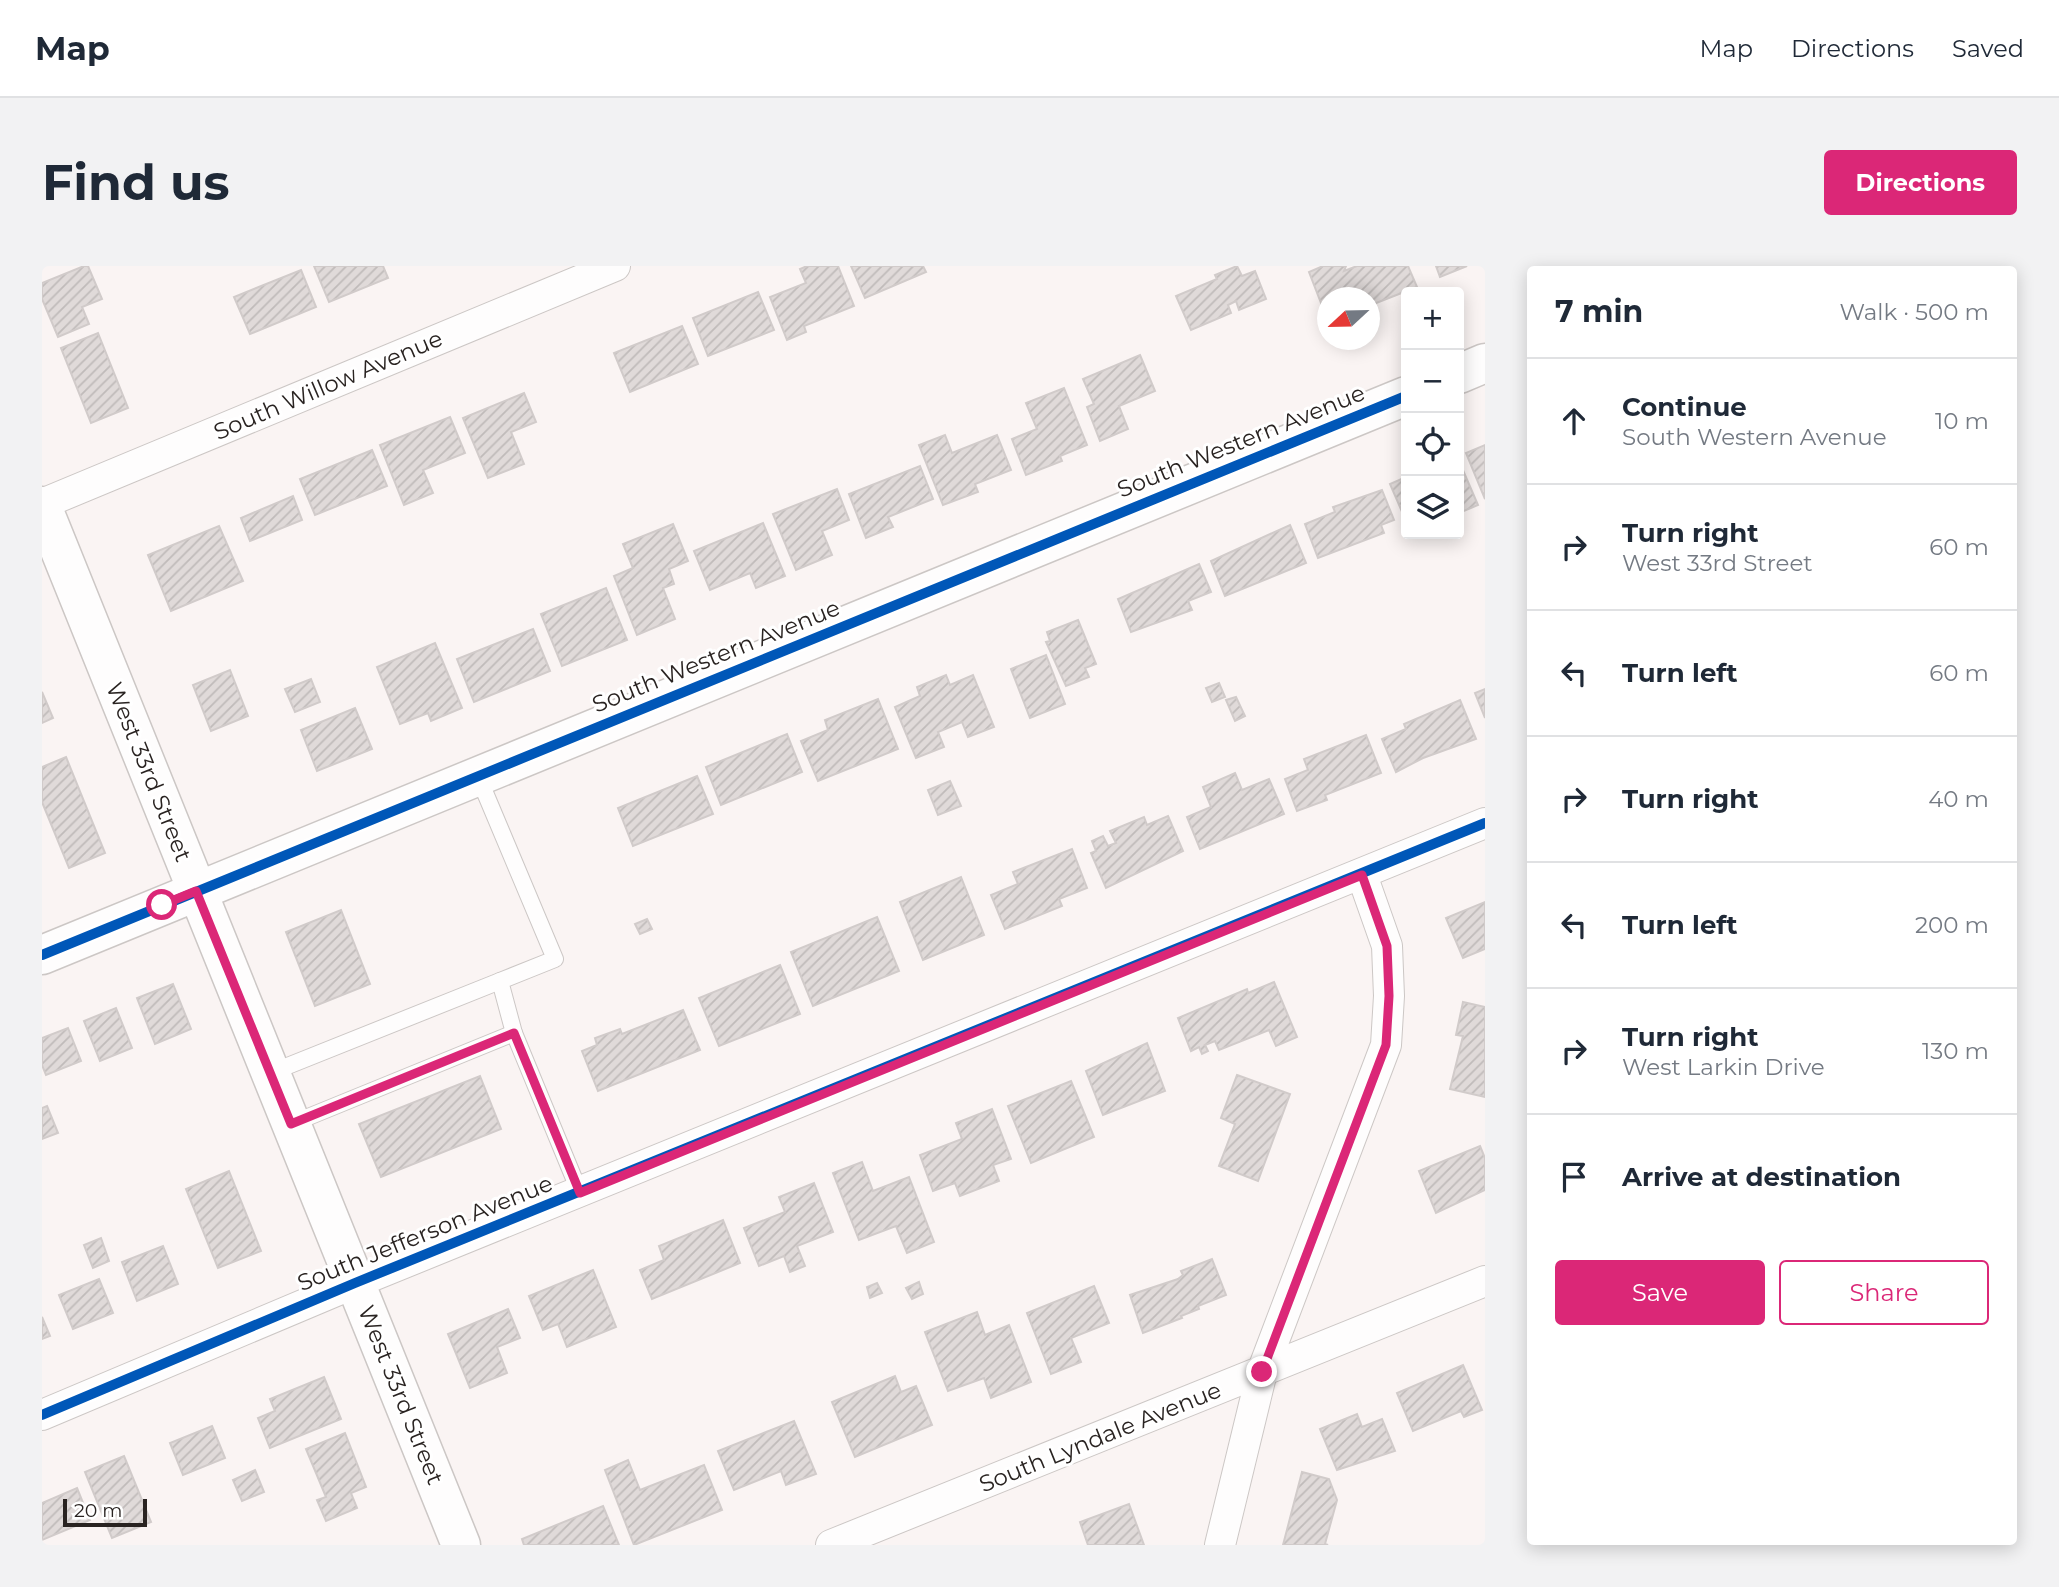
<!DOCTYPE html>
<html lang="en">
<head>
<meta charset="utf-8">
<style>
	body { margin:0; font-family:Montserrat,sans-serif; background:#f2f2f3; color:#1f2937 }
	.controls { position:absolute; right:21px; top:21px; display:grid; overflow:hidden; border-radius:7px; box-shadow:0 4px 18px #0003 }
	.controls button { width:63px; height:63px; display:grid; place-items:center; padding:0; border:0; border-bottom:2px solid #e0e1e3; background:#fff; color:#1f2937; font:35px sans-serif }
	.compass { position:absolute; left:1275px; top:21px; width:63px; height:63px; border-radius:50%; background:#fff; box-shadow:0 4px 18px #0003; rotate:248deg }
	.scale { position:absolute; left:21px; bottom:18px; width:84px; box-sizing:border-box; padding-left:7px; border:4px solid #292321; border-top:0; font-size:19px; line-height:24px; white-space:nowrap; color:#292321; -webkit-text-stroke:5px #fff; paint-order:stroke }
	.stop { position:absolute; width:21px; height:21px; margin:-16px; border:5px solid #db2777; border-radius:50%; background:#fff }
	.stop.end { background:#db2777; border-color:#fff; box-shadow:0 2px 7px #0008 }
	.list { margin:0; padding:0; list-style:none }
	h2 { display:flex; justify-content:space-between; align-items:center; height:91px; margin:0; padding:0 28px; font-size:30px }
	h2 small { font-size:23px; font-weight:400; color:#747a83 }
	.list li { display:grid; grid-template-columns:46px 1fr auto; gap:21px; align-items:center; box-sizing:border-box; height:126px; padding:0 28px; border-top:2px solid #e0e1e3 }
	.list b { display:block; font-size:26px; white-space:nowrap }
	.list p { margin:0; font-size:23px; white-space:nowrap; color:#747a83 }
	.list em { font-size:23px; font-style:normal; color:#747a83 }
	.actions { display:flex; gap:14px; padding:21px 28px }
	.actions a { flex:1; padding:16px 0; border:2px solid #db2777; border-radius:7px; text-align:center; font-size:24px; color:#db2777 }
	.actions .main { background:#db2777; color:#fff }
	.icon { flex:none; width:38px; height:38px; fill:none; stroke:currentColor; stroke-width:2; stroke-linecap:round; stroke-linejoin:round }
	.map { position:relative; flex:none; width:1443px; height:1279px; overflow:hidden; border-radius:7px }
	header { display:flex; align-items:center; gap:42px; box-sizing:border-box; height:98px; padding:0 35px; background:#fff; border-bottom:2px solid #e0e1e3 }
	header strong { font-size:33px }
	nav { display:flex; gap:38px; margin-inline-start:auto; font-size:24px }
	.intro { display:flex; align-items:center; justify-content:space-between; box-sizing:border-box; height:168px; padding:0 42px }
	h1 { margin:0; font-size:49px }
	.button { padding:18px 32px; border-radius:7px; background:#db2777; color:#fff; font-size:24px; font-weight:700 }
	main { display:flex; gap:42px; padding:0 42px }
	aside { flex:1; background:#fff; border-radius:7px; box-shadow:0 4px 18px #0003 }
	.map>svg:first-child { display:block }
	.building { fill:url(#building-hatch); stroke:#d1cbca; stroke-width:2 }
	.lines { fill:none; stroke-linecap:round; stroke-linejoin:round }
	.service-casing { stroke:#ccc7c5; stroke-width:18 }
	.minor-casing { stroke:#ccc7c5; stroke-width:32 }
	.tertiary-casing { stroke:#ccc7c5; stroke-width:41 }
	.service { stroke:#fefdfd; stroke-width:16 }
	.minor { stroke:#fefdfd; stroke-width:30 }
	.tertiary { stroke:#fefdfd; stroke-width:38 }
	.cycleway-casing { stroke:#fff; stroke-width:15 }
	.cycleway { stroke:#0057b8; stroke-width:10 }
	.route { stroke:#db2777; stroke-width:9 }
	.labels { text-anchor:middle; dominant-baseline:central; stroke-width:6; stroke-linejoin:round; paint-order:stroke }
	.street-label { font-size:23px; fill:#292321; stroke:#fff }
</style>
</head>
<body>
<header>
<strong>Map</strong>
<nav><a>Map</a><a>Directions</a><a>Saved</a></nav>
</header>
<div class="intro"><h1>Find us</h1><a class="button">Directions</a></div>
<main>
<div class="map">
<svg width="1443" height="1279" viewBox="0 0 1443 1279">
	<defs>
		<pattern id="building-hatch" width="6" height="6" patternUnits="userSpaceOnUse" patternTransform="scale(1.75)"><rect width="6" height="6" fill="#e0dad9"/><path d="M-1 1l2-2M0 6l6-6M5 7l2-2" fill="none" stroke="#c0bbba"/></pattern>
	</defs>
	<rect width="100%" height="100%" fill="#faf4f3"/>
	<g class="building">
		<path d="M42 0H46L60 33 40 41 47 58 16 71 0 33V17Z"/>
		<path d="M272 0H341L346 12 287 36Z"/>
		<path d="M765 0H796L812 40 762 60 764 66 745 74 728 31 764 17 758 3Z"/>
		<path d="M809 0H881L884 6 823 32Z"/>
		<path d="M1195 0 1200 10 1213 5 1224 33 1197 44 1194 35 1186 39 1189 47 1149 64 1134 30 1175 13 1173 9Z"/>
		<path d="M1281 0H1304L1302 5 1315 0H1366L1375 21 1329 39 1328 32H1286L1284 50 1267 6Z"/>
		<path d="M1394 0H1425L1398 11Z"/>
		<path d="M259 4 274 41 208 68 192 31Z"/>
		<path d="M716 26 732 64 666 90 651 52Z"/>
		<path d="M640 60 656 98 588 126 572 87Z"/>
		<path d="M56 67 86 142 49 157 19 82Z"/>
		<path d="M1098 89 1113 125 1077 140 1086 163 1058 175 1045 141 1052 138 1041 113Z"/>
		<path d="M1022 122 1045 179 1018 190 1020 195 984 209 970 173 995 163 984 137Z"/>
		<path d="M482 127 494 156 469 166 482 198 446 212 421 152Z"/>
		<path d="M408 151 423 187 381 204 391 227 362 239 338 179Z"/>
		<path d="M903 169 910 187 955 169 969 204 933 218 936 226 901 239 877 179Z"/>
		<path d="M1443 179V233L1424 187Z"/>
		<path d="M330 184 345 220 273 249 258 213Z"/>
		<path d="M1417 195 1436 239 1417 247Z"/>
		<path d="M878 200 891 233 846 251 851 261 824 272 807 228Z"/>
		<path d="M1364 211V255L1348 218Z"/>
		<path d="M795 223 807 254 780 265 790 289 754 304 731 248Z"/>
		<path d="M1340 224 1352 254 1339 259 1342 267 1276 292 1263 258 1293 246 1291 241Z"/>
		<path d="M251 230 260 254 208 275 199 252Z"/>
		<path d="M721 257 743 310 714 322 708 307 668 324 652 285Z"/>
		<path d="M631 258 646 295 627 303 632 318 621 322 633 353 595 369 572 310 591 302 581 278Z"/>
		<path d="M1248 259 1264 297 1183 330 1169 295Z"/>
		<path d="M177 260 201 315 129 345 106 289Z"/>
		<path d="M1157 298 1169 326 1146 335 1150 344 1089 366 1076 333Z"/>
		<path d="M564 322 585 374 520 400 499 348Z"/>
		<path d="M1036 354 1054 398 1043 402 1047 411 1024 420 1004 376 1008 375 1005 366Z"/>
		<path d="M491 363 508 405 432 436 415 393Z"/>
		<path d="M393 377 420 442 389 455 386 447 358 458 335 401Z"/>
		<path d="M1004 389 1023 438 988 452 969 403Z"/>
		<path d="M188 404 206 450 169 465 151 419Z"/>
		<path d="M904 409 908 419 931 409 952 461 926 471 920 456 896 466 902 481 874 492 853 441 878 430 875 421Z"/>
		<path d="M269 413 278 436 253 446 243 423Z"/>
		<path d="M1177 417 1183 431 1170 436 1164 422Z"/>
		<path d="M1443 423V452L1433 427Z"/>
		<path d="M0 426 11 452 0 457Z"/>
		<path d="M1194 431 1203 450 1193 455 1184 434Z"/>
		<path d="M836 433 856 483 776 515 759 475 786 464 783 454Z"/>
		<path d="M1418 434 1434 473 1381 492 1354 506 1340 473 1364 463 1362 458Z"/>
		<path d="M313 442 330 483 275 505 259 464Z"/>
		<path d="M745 468 760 506 679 539 664 501Z"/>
		<path d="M1324 469 1339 507 1283 529 1285 534 1255 545 1243 513 1266 504 1262 493Z"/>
		<path d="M24 491 63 587 27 602 0 536V501Z"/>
		<path d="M1193 507 1200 524 1227 513 1242 548 1158 583 1145 551 1169 541 1161 521Z"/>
		<path d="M655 510 671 548 591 580 576 542Z"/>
		<path d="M908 515 919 540 896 549 886 524Z"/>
		<path d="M1126 550 1141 585 1064 622 1049 587 1054 585 1050 575 1061 570 1066 580 1074 577 1068 565 1102 551 1105 559Z"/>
		<path d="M1030 583 1045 622 1017 633 1020 640 963 663 949 629 976 618 971 606Z"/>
		<path d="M919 611 942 669 881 694 858 636Z"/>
		<path d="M1443 636V683L1421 692 1404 652Z"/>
		<path d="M299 644 328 718 273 740 244 666Z"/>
		<path d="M835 651 857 705 771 740 749 686Z"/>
		<path d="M605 653 610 663 598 668 593 658Z"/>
		<path d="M738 699 758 748 677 780 657 732Z"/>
		<path d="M1232 716 1255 771 1234 780 1227 764 1177 784 1173 775 1163 779 1166 785 1160 788 1157 781 1149 785 1136 752 1205 723 1206 727Z"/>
		<path d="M131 718 149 763 113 778 95 732Z"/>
		<path d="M1421 736 1443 741V831L1408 823 1421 770 1414 769Z"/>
		<path d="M74 742 90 782 58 795 42 755Z"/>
		<path d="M641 744 658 784 556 825 540 785 555 779 553 772 578 763 580 768Z"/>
		<path d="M26 762 39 795 4 809 0 799V772Z"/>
		<path d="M1105 777 1123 825 1061 849 1044 805Z"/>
		<path d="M1195 809 1248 828 1216 915 1177 900 1193 858 1179 852Z"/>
		<path d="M438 810 459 863 339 911 317 858Z"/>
		<path d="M1029 815 1052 871 989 897 966 840Z"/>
		<path d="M5 840 16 867 0 873V842Z"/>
		<path d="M950 843 969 893 951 899 957 915 918 930 913 917 891 925 878 889 920 873 914 857Z"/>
		<path d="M1438 880 1443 892V924L1394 947 1377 905Z"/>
		<path d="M820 896 831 925 867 911 892 976 865 987 854 960 817 974 791 907Z"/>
		<path d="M187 905 219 985 176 1002 144 923Z"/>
		<path d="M772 917 791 966 755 980 763 1000 748 1006 742 990 717 1000 702 962 743 946 737 931Z"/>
		<path d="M681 954 698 997 610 1033 598 1004 622 994 617 980Z"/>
		<path d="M59 972 67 995 51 1002 42 979Z"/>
		<path d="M121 980 136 1018 95 1035 80 996Z"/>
		<path d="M1170 993 1184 1029 1156 1040 1157 1043 1139 1050 1140 1052 1101 1067 1088 1029 1136 1013 1141 1009 1139 1005Z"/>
		<path d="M551 1004 574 1061 525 1081 516 1058 501 1064 487 1030Z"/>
		<path d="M57 1013 71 1047 31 1063 17 1029Z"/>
		<path d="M877 1016 881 1028 870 1033 864 1022Z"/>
		<path d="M835 1017 840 1027 828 1032 825 1021Z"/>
		<path d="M1052 1020 1067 1057 1029 1072 1039 1096 1009 1108 985 1047Z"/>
		<path d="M466 1043 478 1072 455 1081 465 1107 428 1122 406 1068Z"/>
		<path d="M935 1046 943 1069 967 1059 989 1116 949 1132 942 1112 906 1125 883 1066Z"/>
		<path d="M0 1051 8 1070 0 1073Z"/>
		<path d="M1421 1099 1440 1144 1422 1151 1419 1145 1371 1165 1355 1127Z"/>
		<path d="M853 1110 859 1126 874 1120 890 1159 813 1191 790 1136Z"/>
		<path d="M282 1111 299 1153 228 1182 216 1152 233 1145 228 1133Z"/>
		<path d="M1315 1148 1320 1161 1340 1153 1353 1185 1295 1204 1278 1163Z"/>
		<path d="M752 1155 774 1208 744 1219 739 1205 692 1224 676 1185Z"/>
		<path d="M170 1160 183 1192 141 1209 128 1177Z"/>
		<path d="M303 1167 324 1221 309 1227 315 1242 284 1255 275 1234 284 1231 264 1183Z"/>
		<path d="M82 1190 109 1256 70 1272 43 1206Z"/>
		<path d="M586 1194 598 1224 662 1199 680 1244 592 1279 563 1204Z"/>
		<path d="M213 1204 222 1226 200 1235 191 1214Z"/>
		<path d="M1260 1206 1287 1213 1295 1234 1283 1278 1286 1279H1241Z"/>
		<path d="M35 1222 48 1254 0 1274V1237Z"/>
		<path d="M1087 1238 1102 1279H1046L1038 1256Z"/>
		<path d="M561 1240 577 1279H482L480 1273Z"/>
	</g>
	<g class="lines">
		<defs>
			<g id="service">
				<path d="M436 510 513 693 458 715 472 767 538 927"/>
				<path d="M228 807 458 715"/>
				<path d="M249 858 472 767"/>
			</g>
			<g id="minor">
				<path d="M0 238 573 0"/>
				<path d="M0 1149 313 1017 1443 557"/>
				<path d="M789 1279 1443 1015"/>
				<path d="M1178 1279 1220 1106 1344 779 1347 730 1345 680 1320 609"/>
			</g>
			<g id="tertiary">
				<path d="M1417 108 1443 97"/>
				<path d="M0 240 419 1279"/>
				<path d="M0 689 1364 130"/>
			</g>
		</defs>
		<use href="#service" class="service-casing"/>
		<use href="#minor" class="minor-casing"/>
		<use href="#tertiary" class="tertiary-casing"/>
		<use href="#service" class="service"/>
		<use href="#minor" class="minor"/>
		<use href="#tertiary" class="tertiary"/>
		<defs>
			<g id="cycleway">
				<path d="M0 689 1364 130"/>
				<path d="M0 1149 313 1017 1443 557"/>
			</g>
		</defs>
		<use href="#cycleway" class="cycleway-casing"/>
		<use href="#cycleway" class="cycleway"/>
	</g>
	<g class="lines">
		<path class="route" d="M120 639 154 625 249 858 472 767 538 927 1320 609 1345 680 1347 730 1344 779 1220 1106"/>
	</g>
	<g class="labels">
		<g class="street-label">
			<text transform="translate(286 119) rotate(-23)">South Willow Avenue</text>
			<text transform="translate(1199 175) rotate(-22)">South Western Avenue</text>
			<text transform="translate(674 390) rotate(-22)">South Western Avenue</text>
			<text transform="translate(107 506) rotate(68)">West 33rd Street</text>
			<text transform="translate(383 967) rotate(-22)">South Jefferson Avenue</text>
			<text transform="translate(359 1129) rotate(68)">West 33rd Street</text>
			<text transform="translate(1058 1171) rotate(-22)">South Lyndale Avenue</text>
		</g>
	</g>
</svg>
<div class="controls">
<button>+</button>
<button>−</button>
<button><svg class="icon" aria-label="locate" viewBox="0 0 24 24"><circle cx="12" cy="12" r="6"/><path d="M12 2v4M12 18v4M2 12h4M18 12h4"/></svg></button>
<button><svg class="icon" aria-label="layers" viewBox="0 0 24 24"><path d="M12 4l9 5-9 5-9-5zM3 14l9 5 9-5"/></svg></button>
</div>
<svg class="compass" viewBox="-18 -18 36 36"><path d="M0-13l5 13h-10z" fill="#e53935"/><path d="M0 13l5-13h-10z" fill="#747a83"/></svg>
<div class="scale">20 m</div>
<div class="stop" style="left:120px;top:639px"></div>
<div class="stop end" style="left:1220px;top:1106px"></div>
</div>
<aside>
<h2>7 min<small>Walk · 500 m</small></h2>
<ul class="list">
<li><svg class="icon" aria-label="ahead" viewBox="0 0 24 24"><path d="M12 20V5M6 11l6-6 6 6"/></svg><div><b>Continue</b><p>South Western Avenue</p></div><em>10 m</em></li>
<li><svg class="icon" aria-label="right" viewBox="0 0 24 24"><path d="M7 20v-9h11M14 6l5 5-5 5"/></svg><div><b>Turn right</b><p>West 33rd Street</p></div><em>60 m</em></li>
<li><svg class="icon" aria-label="left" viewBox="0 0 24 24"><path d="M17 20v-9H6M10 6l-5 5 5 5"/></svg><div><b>Turn left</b></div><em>60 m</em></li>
<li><svg class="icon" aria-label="right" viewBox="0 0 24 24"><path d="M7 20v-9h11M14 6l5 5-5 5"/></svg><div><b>Turn right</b></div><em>40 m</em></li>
<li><svg class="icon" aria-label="left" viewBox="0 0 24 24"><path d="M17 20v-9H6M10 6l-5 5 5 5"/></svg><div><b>Turn left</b></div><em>200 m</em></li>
<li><svg class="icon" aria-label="right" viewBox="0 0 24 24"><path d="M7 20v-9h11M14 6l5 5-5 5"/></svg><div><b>Turn right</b><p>West Larkin Drive</p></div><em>130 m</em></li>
<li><svg class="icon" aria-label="arrive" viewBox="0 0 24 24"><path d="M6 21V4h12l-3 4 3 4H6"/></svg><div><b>Arrive at destination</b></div></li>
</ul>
<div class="actions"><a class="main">Save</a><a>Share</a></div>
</aside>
</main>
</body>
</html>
